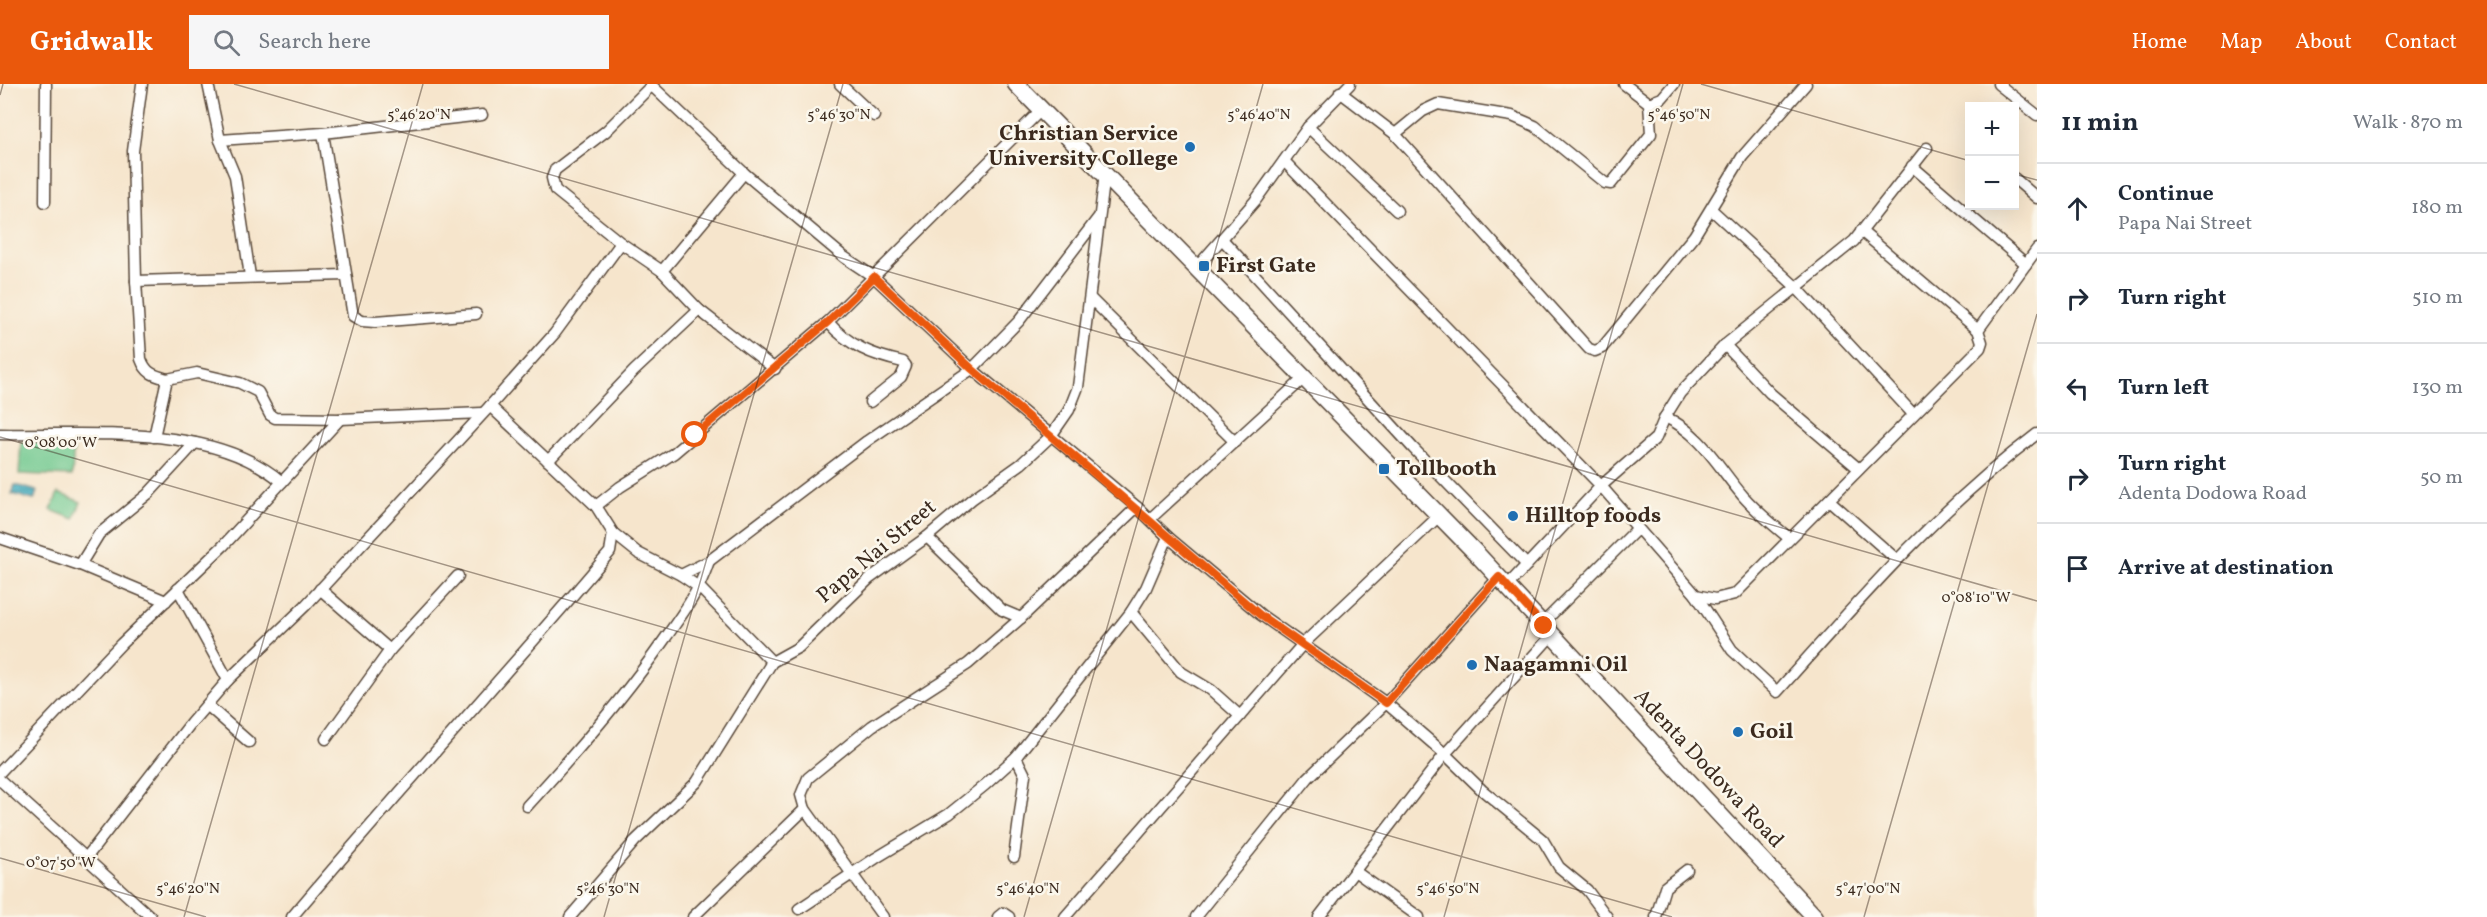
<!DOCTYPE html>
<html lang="en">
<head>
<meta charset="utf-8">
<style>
	body { margin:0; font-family:Vollkorn,serif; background:#f6f6f7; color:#1f2937 }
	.controls { position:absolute; right:18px; top:18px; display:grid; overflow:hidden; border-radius:0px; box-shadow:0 6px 24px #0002 }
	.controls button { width:54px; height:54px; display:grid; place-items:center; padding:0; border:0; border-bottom:2px solid #e0e1e3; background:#fff; color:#1f2937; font:30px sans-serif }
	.stop { position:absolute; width:18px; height:18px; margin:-14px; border:4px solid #ea580c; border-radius:50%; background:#fff }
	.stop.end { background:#ea580c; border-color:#fff; box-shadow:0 2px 6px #0008 }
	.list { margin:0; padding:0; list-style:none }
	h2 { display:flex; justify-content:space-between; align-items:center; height:78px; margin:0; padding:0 24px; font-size:26px }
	h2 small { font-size:20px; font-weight:400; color:#747a83 }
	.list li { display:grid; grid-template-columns:39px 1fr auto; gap:18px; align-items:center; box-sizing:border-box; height:90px; padding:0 24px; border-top:2px solid #e0e1e3 }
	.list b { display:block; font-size:22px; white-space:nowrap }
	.list p { margin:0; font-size:20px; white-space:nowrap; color:#747a83 }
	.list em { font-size:20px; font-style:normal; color:#747a83 }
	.icon { flex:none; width:33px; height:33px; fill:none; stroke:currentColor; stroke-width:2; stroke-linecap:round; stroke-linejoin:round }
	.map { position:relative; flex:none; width:2037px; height:833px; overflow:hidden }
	header { display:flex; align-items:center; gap:36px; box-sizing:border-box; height:84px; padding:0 30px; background:#ea580c; color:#fff }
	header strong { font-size:28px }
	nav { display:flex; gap:33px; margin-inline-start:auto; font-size:21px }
	.search { width:420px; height:54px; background:#f6f6f7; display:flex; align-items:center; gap:15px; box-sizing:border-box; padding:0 21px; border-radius:0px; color:#747a83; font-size:22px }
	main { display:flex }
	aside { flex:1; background:#fff }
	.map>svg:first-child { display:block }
	.pitch { fill:#70c88e; stroke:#567956; stroke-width:1.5 }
	.water { fill:url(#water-rules); stroke:#406c70; stroke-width:1.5 }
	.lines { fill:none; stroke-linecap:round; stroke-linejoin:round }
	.minor-casing { stroke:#574638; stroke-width:13 }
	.primary-casing { stroke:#574638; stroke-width:19 }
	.minor { stroke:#fff; stroke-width:10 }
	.primary { stroke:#fff; stroke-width:16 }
	.route { stroke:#ea580c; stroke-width:8 }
	.ticks { fill:none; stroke:#3b2a1e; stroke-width:1.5; stroke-opacity:0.45 }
	.poi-dot { fill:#1f6fb2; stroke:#fbf7ec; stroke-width:2 }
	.labels { text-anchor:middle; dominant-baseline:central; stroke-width:5; stroke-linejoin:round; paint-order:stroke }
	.poi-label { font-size:22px; font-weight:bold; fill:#3b2a1e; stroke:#fbf7ec; text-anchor:start }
	.street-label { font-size:22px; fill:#3b2a1e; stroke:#fbf7ec }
	.ticks-label { font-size:15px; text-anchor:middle; fill:#3b2a1e; stroke:#fbf7ec; stroke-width:5; stroke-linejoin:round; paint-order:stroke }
</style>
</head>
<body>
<header>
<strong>Gridwalk</strong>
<div class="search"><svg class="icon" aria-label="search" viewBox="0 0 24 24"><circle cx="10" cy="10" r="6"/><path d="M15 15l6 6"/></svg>Search here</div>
<nav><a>Home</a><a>Map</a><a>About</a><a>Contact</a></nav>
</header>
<main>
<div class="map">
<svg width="2037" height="833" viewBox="0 0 2037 833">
	<defs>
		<pattern id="water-rules" width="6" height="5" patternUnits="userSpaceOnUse" patternTransform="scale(1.5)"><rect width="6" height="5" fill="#44afc2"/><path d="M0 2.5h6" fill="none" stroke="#3a8f9d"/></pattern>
	</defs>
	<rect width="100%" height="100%" fill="#fbf7ec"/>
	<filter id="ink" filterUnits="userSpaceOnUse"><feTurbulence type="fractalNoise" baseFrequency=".0167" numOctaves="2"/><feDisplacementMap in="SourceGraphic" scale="12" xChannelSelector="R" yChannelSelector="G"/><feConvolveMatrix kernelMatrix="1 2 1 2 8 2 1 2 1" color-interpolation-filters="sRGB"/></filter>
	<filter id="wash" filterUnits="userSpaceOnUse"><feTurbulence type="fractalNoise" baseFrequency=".008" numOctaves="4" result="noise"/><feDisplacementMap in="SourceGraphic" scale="24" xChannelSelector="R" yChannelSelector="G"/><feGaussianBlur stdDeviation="1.35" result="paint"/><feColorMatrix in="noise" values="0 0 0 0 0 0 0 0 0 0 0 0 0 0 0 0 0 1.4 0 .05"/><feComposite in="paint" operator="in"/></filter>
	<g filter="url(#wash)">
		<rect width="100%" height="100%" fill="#f6e5cc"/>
		<g class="pitch">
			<path d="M21 358 74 360 72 392 19 390Z"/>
			<path d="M58 409 81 418 74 435 51 426Z"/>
		</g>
		<path class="water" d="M15 401 37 407 34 416 12 410Z"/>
	</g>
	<g filter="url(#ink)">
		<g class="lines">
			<defs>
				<g id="minor">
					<path d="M142 0 133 67 136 197 141 275C146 289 153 291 167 295"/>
					<path d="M208 0 220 56 235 92 250 192"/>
					<path d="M650 0 744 89 844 173 874 193 972 285 1137 423 1168 453 1261 531 1386 619 1445 670 1482 706 1543 756 1559 783 1587 806 1607 833"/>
					<path d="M840 0 874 32"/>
					<path d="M1624 0 1649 19 1662 14 1674 0"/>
					<path d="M1998 0 2037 31"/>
					<path d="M1340 8 1395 50 1589 265 1595 267 1602 264 1694 152 1742 73 1806 0"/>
					<path d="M1308 43 1397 127"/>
					<path d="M323 49 353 232 362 237 375 238 476 230"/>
					<path d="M1395 50 1423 27 1438 20 1512 32 1535 42 1605 99 1611 100 1651 50 1649 19"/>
					<path d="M220 56 323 49 482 31"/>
					<path d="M1284 77 1601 402 1696 511 1732 566 1777 608C1858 517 1939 424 2037 350"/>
					<path d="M1912 82 2026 180"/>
					<path d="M744 89 662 187 699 226 775 285"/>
					<path d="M2014 94 2037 114"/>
					<path d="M45 118 46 0"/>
					<path d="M1712 126 1796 203 1913 330"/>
					<path d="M1223 156 1413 364 1527 481"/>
					<path d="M621 159 662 187"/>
					<path d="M1197 183 1255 117 1308 43 1350 0"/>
					<path d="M136 197 346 191"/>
					<path d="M1090 214 1235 358"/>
					<path d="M828 238C849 262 872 271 903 278L906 282 901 293 870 318"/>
					<path d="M1978 246 2037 165"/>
					<path d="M1725 261 1770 309 1859 385"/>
					<path d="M490 322 596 422"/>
					<path d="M1665 333C1701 349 1719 384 1743 412 1757 428 1773 441 1789 454"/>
					<path d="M0 350C87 352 213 338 282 398"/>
					<path d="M154 353 167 295 197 289 240 299 258 308 270 331 275 334 340 335 482 329"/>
					<path d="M548 377 634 287 699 226"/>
					<path d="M1829 416 1896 475"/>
					<path d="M1150 435 1304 294"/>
					<path d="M927 453 1002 526 1021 534"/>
					<path d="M0 454 80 481 166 517"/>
					<path d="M80 481 99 450 148 410 195 359"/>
					<path d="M681 491 709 477 867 357 972 285 1019 237 1098 134"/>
					<path d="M1507 502 1601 402 1656 354 1665 333 1680 309 1725 261 1854 157 1927 64"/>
					<path d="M178 505 228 596"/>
					<path d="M320 505 390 566"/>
					<path d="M1696 511 1715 515 1735 510 1980 264 1982 258 1978 246 1861 147"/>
					<path d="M1131 528 1181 588 1211 606 1240 632 1303 560 1439 432"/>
					<path d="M1542 540 1637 445"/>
					<path d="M772 578 700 504 681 491 638 469 613 449 596 422 620 403 674 369 828 238 1041 26"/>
					<path d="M207 621 249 658"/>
					<path d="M326 655 390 566 458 492"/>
					<path d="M0 688 121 560 223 462 340 335"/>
					<path d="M0 696 151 833"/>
					<path d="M527 722C576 669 623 615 664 556 683 529 698 510 709 477"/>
					<path d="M1014 773 1025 691 1016 673"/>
					<path d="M86 774 191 639 228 596 305 522 490 322 555 249 621 159 555 106 552 94 555 86 606 47 651 2"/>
					<path d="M1356 788 1419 833"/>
					<path d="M799 825 876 774 949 730 985 701 1016 673 1131 528 1146 504 1168 453"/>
					<path d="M292 833C396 709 506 591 610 468L613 449"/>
					<path d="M570 833 635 757 697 698 772 578 799 563 869 495 927 453 972 415 1021 380 1051 352 1069 326 1078 303 1105 90"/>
					<path d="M693 833 805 725"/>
					<path d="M883 833 805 725 801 711 808 694 872 642 968 580 1021 534 1137 423"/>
					<path d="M998 833 1003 829 1009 833"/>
					<path d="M1065 833 1240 632"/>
					<path d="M1196 833 1308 694 1386 619 1499 493"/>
					<path d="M1319 833 1445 670 1552 551"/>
					<path d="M1656 833 1665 803 1687 786"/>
				</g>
				<path id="primary" d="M1016 0 1476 469 1815 833"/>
			</defs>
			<use href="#minor" class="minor-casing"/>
			<use href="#primary" class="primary-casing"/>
			<use href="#minor" class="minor"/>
			<use href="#primary" class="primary"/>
		</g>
	</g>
	<g class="lines" filter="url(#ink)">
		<path class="route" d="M695 351 828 238 874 193 972 285 1260 531 1386 619 1499 493 1544 542"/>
	</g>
	<path class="ticks" d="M234 0 2037 517M1701 0 1970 77M0 11 3 0M2014 90 2037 96M0 353 1672 833M0 774 206 833M184 833 423 0M604 833 843 0M1024 833 1263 0M1444 833 1683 0M1864 833 2037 230"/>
	<g class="poi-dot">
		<circle cx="1190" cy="63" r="6"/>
		<rect x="1198" y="176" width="12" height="12" rx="3"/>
		<rect x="1378" y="379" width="12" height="12" rx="3"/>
		<circle cx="1513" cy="432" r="6"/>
		<circle cx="1472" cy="581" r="6"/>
		<circle cx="1738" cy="648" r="6"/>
	</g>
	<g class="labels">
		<g class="poi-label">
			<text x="1178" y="50" text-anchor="end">Christian Service<tspan x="1178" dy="25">University College</tspan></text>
			<text x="1216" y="182">First Gate</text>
			<text x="1396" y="385">Tollbooth</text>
			<text x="1525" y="432">Hilltop foods</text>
			<text x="1484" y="581">Naagamni Oil</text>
			<text x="1750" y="648">Goil</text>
		</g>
		<g class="street-label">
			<text transform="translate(877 468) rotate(-40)">Papa Nai Street</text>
			<text transform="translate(1708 685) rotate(47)">Adenta Dodowa Road</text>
		</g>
	</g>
	<g class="ticks-label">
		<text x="419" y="35">5°46'20"N</text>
		<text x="839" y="35">5°46'30"N</text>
		<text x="1259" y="35">5°46'40"N</text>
		<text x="1679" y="35">5°46'50"N</text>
		<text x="61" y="363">0°08'00"W</text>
		<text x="1976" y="518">0°08'10"W</text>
		<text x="61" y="783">0°07'50"W</text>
		<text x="188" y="809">5°46'20"N</text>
		<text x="608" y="809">5°46'30"N</text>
		<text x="1028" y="809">5°46'40"N</text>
		<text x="1448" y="809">5°46'50"N</text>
		<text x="1868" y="809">5°47'00"N</text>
	</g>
</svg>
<div class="controls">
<button>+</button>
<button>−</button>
</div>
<div class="stop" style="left:695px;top:351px"></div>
<div class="stop end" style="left:1544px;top:542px"></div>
</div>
<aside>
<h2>11 min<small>Walk · 870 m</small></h2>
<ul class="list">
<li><svg class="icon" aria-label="ahead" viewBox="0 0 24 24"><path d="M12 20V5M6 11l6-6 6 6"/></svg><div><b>Continue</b><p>Papa Nai Street</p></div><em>180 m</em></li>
<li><svg class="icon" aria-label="right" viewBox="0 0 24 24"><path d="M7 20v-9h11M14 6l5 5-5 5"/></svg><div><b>Turn right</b></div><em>510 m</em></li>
<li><svg class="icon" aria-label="left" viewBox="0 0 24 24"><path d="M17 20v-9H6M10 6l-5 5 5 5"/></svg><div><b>Turn left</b></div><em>130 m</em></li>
<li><svg class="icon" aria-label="right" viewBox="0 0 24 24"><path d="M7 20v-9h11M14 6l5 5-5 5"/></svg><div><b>Turn right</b><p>Adenta Dodowa Road</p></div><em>50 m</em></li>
<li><svg class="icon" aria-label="arrive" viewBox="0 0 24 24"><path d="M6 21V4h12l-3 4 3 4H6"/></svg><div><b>Arrive at destination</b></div></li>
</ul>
</aside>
</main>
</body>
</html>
